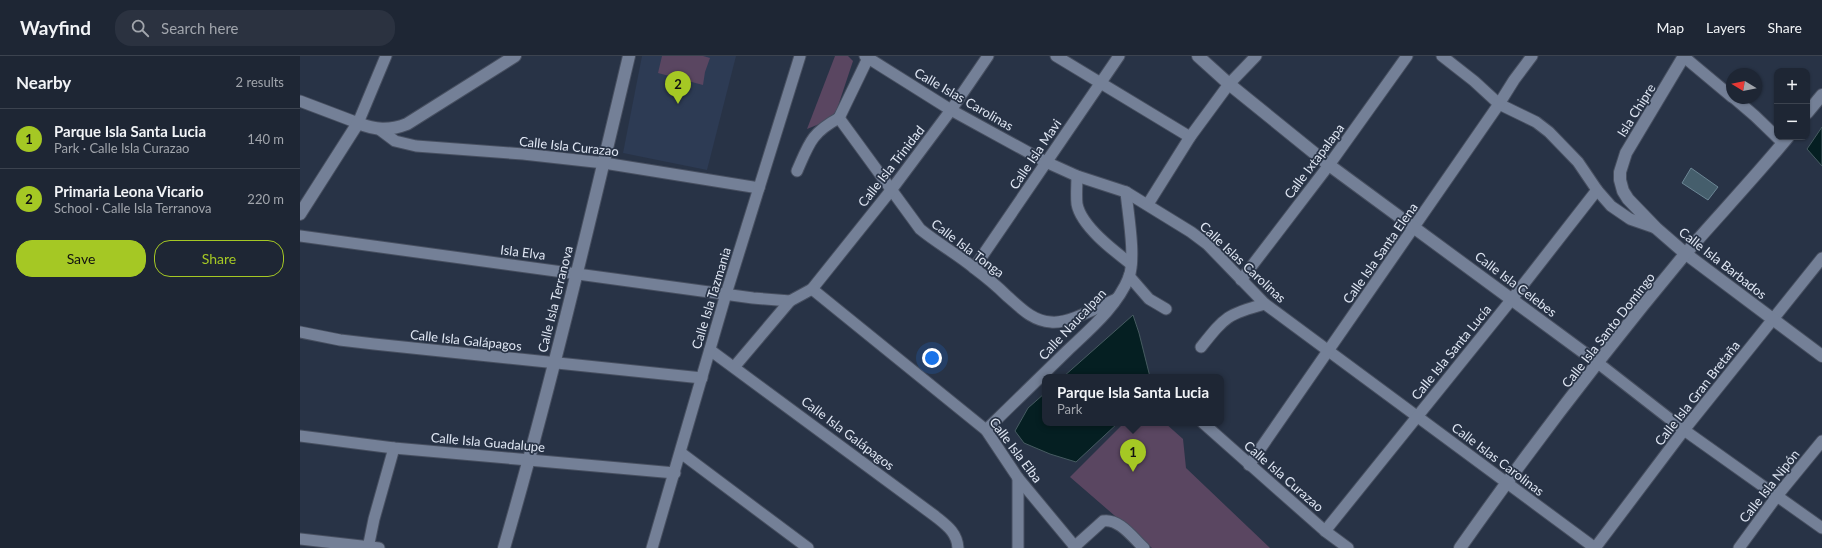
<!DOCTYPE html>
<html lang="en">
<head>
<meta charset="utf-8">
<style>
	body { margin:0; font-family:Lato,sans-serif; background:#2b3240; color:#f1f3f6 }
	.controls { position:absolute; right:12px; top:12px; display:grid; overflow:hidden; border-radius:8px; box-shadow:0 1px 3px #0004 }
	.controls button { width:36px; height:36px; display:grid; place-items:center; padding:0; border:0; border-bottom:1px solid #3c434f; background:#1e2634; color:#f1f3f6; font:20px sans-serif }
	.compass { position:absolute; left:1426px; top:12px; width:36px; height:36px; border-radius:50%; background:#1e2634; box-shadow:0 1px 3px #0004; rotate:280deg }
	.you { position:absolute; left:632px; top:302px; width:14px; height:14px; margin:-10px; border:3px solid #fff; border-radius:50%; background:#1a73e8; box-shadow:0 0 0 6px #1a73e833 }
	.badge { display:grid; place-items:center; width:26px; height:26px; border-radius:50%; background:#a5c824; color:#111; font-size:13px; font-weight:700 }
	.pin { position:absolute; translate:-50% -33px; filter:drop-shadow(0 1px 2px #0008) }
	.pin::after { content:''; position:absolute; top:21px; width:14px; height:12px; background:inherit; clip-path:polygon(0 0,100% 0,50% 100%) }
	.popup { position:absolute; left:742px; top:318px; width:182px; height:52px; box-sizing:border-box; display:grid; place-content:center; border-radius:8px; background:#1e2634; filter:drop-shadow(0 1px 3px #0005); font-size:13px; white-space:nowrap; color:#a1a5ac }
	.popup b { font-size:15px; color:#f1f3f6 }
	.popup::after { content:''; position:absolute; left:50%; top:100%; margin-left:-8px; border:8px solid transparent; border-top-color:#1e2634 }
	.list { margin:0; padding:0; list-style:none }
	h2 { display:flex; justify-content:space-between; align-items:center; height:52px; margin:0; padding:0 16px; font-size:17px }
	h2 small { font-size:13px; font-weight:400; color:#a1a5ac }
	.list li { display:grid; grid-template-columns:26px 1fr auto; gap:12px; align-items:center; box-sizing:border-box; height:60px; padding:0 16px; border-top:1px solid #3c434f }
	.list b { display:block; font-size:15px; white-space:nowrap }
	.list p { margin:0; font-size:13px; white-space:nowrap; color:#a1a5ac }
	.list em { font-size:13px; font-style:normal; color:#a1a5ac }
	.actions { display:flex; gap:8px; padding:12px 16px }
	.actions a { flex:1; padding:9px 0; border:1px solid #a5c824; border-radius:16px; text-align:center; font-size:14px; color:#a5c824 }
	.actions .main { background:#a5c824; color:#111 }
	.icon { flex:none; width:22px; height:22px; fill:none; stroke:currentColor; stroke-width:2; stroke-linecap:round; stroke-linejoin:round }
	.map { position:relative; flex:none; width:1522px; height:492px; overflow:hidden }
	header { display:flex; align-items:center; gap:24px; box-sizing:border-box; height:56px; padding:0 20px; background:#1e2634; border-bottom:1px solid #3c434f }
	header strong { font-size:19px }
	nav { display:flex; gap:22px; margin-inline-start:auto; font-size:14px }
	.search { width:280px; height:36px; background:#2b3240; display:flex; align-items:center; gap:10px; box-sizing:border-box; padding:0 14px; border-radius:16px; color:#a1a5ac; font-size:15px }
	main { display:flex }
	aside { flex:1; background:#1e2634 }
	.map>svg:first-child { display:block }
	.built { fill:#2d3b54 }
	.green { fill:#5a4661 }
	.water { fill:#051f22; stroke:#465b61 }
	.building { fill:#455e6c; stroke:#6c8695 }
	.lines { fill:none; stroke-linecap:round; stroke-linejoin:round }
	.street-casing { stroke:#474f60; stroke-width:13 }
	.secondary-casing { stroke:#474f60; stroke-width:14 }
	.street { stroke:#748097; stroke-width:11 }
	.secondary { stroke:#748097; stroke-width:12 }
	.labels { text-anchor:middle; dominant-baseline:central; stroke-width:3.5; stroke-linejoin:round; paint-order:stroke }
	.street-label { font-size:13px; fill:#dfe6f3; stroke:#283346 }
</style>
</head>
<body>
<header>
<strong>Wayfind</strong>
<div class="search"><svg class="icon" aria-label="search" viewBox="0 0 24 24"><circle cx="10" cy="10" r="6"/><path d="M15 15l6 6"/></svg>Search here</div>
<nav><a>Map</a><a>Layers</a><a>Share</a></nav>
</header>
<main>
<aside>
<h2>Nearby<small>2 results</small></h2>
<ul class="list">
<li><span class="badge">1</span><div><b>Parque Isla Santa Lucia</b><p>Park · Calle Isla Curazao</p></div><em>140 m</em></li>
<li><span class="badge">2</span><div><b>Primaria Leona Vicario</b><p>School · Calle Isla Terranova</p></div><em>220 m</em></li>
</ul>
<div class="actions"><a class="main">Save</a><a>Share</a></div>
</aside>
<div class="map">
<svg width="1522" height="492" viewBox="0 0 1522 492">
	<rect width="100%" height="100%" fill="#283346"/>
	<path class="built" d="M342 0H436L407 114 323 97Z"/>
	<g class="green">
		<path d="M362 0H403L410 2 405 16 403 29 358 17Z"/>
		<path d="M535 0H548L553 5 534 62 507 73Z"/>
		<path d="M824 367H865L883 383 886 412 970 492H852L770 421Z"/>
	</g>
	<g class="water">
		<path d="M1522 71V110L1507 93Z"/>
		<path d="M833 259 839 277 850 321H763Z"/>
		<path d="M745 337V367H818L776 406 750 398 724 387 715 375 728 352Z"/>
	</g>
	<path class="building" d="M1391 112 1418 131 1408 144 1382 127Z"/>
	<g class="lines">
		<defs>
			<g id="street">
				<path d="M565 0 651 54 746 106 777 120 826 136 891 176 907 188 965 248 1295 492"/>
				<path d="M756 0 890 81"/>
				<path d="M1142 0 1174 25 1199 48 1236 66 1249 76 1278 106 1297 134 1311 150 1330 163 1356 172"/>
				<path d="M1383 0 1432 41"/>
				<path d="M1434 42 1455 60 1483 87"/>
				<path d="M0 45 58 67 86 0"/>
				<path d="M539 62 620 173C637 187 657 198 674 212 686 221 697 230 707 240 720 251 732 265 751 266 770 268 799 250 816 243"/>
				<path d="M539 62 569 0"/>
				<path d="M79 73 95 85 116 90 223 98 304 107 459 132"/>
				<path d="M497 115C509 88 511 77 539 62"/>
				<path d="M777 120C777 129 776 139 777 148 781 170 814 195 831 208"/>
				<path d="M848 148 890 81 929 28 956 0"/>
				<path d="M0 180 453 242 490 245 512 233 592 133 651 54 688 0"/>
				<path d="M674 212 819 0"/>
				<path d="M829 220 849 243 866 253"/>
				<path d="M941 224 1029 109 1107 0"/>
				<path d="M512 233 686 374 718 422 776 492"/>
				<path d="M0 276 40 284 74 288 402 322"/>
				<path d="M901 291C925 261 927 258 965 248"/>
				<path d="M410 294 635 460C646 469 657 476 658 492"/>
				<path d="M1298 307 1384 374 1522 472"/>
				<path d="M435 310 490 245"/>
				<path d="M903 367 1025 475 1048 492"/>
				<path d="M686 374C713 348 740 321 767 295 789 274 817 251 829 221 836 201 828 158 826 136"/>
				<path d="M0 380 94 392 375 417"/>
				<path d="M381 397 508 492"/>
				<path d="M949 409 1199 48 1214 24 1232 0"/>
				<path d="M1025 475 1212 243 1297 134"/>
				<path d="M0 483 79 492"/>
				<path d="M774 491 803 465C819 462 833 482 844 492"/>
				<path d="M68 492 74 463 94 392"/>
				<path d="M352 492 426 238 500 0"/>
				<path d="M718 492V422"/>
				<path d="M1295 492 1384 374 1522 202"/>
				<path d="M1439 492 1477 440 1522 385"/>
			</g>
			<g id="secondary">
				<path d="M898 0 929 28 1029 109 1298 307"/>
				<path d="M1384 0 1326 97 1320 116V124L1323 135 1328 143 1356 172 1386 198 1522 300"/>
				<path d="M1507 57 1522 39"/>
				<path d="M0 158 58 67C75 74 89 75 107 68L215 0"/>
				<path d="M204 492C251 330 290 164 329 0"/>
				<path d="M1160 492C1231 391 1307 292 1386 197 1420 158 1455 121 1488 81"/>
			</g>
		</defs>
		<use href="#street" class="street-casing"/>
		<use href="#secondary" class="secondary-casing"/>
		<use href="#street" class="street"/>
		<use href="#secondary" class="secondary"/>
	</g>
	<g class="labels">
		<g class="street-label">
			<text transform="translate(664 43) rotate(30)">Calle Islas Carolinas</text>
			<text transform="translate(1336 54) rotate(-58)">Isla Chipre</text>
			<text transform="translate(269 90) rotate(6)">Calle Isla Curazao</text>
			<text transform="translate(735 98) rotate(-56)">Calle Isla Mavi</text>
			<text transform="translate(1014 105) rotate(-53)">Calle Ixtapalapa</text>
			<text transform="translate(591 110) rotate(-52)">Calle Isla Trinidad</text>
			<text transform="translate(668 192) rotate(37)">Calle Isla Tonga</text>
			<text transform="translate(223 196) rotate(7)">Isla Elva</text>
			<text transform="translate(1080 197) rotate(-55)">Calle Isla Santa Elena</text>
			<text transform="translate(943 206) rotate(43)">Calle Islas Carolinas</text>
			<text transform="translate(1423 207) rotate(38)">Calle Isla Barbados</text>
			<text transform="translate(1216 228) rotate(37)">Calle Isla Celebes</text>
			<text transform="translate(411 242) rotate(-73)">Calle Isla Tazmania</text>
			<text transform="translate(255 243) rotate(-76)">Calle Isla Terranova</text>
			<text transform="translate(772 268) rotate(-47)">Calle Naucalpan</text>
			<text transform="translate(1308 274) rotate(-52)">Calle Isla Santo Domingo</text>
			<text transform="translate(166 284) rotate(6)">Calle Isla Galápagos</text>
			<text transform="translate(1151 296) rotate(-51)">Calle Isla Santa Lucía</text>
			<text transform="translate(1397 337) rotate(-52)">Calle Isla Gran Bretaña</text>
			<text transform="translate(548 377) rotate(37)">Calle Isla Galápagos</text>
			<text transform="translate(188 386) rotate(5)">Calle Isla Guadalupe</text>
			<text transform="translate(716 394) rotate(53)">Calle Isla Elba</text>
			<text transform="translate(1198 403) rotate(37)">Calle Islas Carolinas</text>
			<text transform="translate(984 420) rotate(41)">Calle Isla Curazao</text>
			<text transform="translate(1469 430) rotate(-52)">Calle Isla Nipón</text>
		</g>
	</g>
</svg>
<div class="controls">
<button>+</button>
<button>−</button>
</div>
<svg class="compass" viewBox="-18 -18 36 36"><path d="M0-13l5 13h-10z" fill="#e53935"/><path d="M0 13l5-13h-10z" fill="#a1a5ac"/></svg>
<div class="you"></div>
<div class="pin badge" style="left:833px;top:416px">1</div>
<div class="popup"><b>Parque Isla Santa Lucia</b>Park</div>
<div class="pin badge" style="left:378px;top:48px">2</div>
</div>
</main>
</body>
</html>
